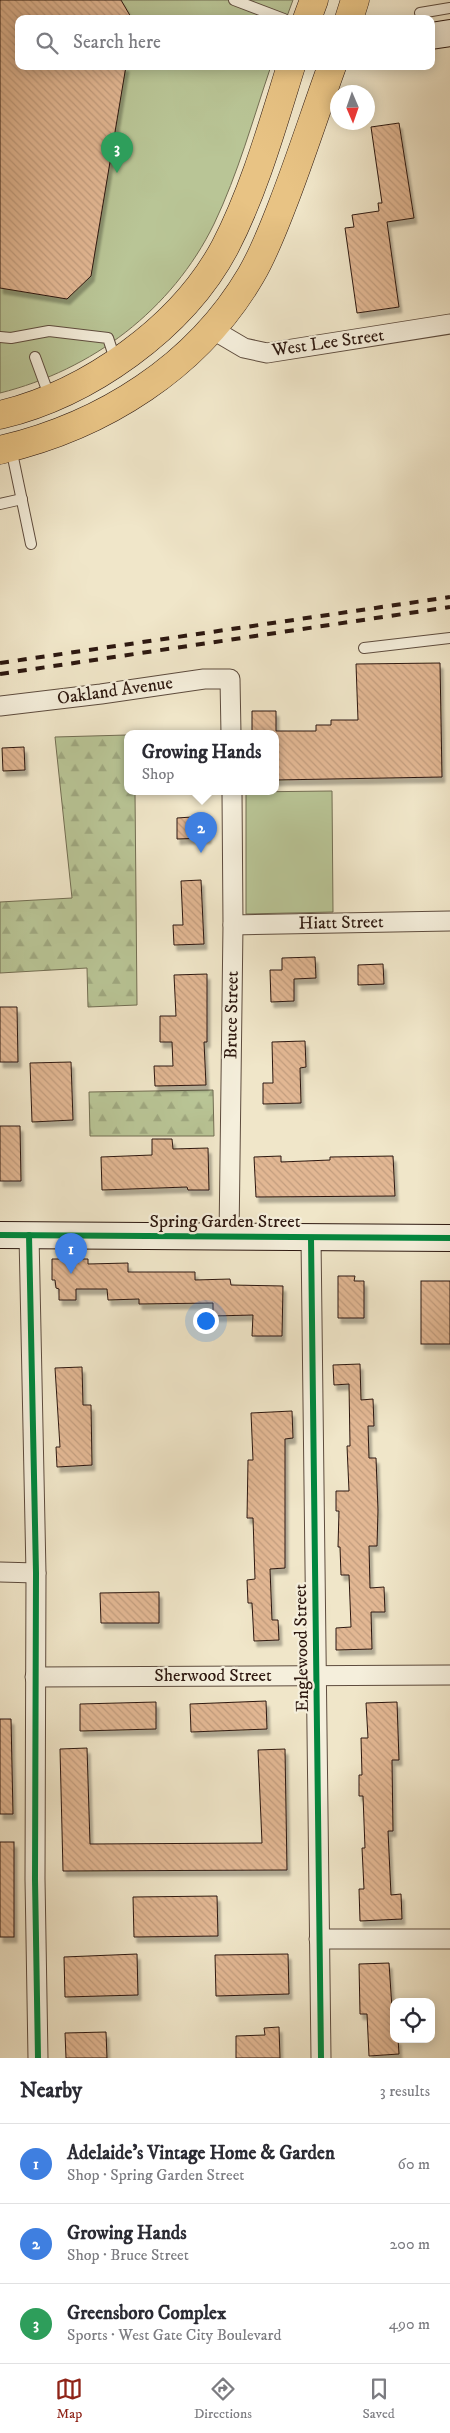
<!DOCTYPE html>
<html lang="en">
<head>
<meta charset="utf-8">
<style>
	body { margin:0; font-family:"IM FELL DW Pica",serif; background:#f2f2f3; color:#2b2b33 }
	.controls { position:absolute; right:15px; bottom:15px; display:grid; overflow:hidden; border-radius:10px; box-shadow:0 2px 12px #0003 }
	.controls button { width:45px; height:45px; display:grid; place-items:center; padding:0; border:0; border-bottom:1px solid #e1e1e2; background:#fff; color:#2b2b33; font:25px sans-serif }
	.compass { position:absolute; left:330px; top:85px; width:45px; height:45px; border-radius:50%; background:#fff; box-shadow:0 2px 12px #0003; rotate:178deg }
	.you { position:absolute; left:205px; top:1320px; width:18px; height:18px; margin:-12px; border:4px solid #fff; border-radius:50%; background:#1a73e8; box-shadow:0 0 0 8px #1a73e833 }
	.badge { display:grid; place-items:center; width:32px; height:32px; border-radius:50%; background:#8f2418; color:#fff; font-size:16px; font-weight:700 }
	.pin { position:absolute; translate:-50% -41px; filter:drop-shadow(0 1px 2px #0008) }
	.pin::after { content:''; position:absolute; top:26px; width:18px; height:15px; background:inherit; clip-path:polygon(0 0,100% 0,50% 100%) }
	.popup { position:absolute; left:124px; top:730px; width:155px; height:65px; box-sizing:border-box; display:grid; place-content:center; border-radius:10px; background:#fff; filter:drop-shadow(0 1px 4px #0005); font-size:16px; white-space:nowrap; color:#7c7c81 }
	.popup b { font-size:19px; color:#2b2b33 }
	.popup::after { content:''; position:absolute; left:50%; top:100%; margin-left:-10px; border:10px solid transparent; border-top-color:#fff }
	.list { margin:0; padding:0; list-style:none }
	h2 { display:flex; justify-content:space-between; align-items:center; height:65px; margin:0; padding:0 20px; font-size:21px }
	h2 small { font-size:16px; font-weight:400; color:#7c7c81 }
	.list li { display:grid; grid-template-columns:32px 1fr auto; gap:15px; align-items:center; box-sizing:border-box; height:80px; padding:0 20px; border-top:1px solid #e1e1e2 }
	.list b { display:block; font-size:19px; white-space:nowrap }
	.list p { margin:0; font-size:16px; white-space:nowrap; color:#7c7c81 }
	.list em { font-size:16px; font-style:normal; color:#7c7c81 }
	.icon { flex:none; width:28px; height:28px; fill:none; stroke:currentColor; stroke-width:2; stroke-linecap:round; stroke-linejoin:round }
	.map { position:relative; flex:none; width:450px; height:2058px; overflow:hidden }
	.search { position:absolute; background:#fff; box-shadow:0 2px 12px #0003; left:15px; right:15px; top:15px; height:55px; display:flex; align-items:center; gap:12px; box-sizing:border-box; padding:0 18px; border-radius:10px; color:#7c7c81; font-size:19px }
	.sheet { height:305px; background:#fff }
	nav { display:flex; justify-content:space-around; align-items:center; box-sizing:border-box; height:70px; border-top:1px solid #e1e1e2; background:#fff; font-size:14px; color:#7c7c81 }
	nav a { display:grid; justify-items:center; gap:2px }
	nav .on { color:#8f2418 }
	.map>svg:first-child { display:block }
	.grass { fill:#b9c596; stroke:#736e53 }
	.forest { fill:url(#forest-firs); stroke:#736e53 }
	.building { fill:url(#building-back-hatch); stroke:#2d1810; filter:url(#shadow) }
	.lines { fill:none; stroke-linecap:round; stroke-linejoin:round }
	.lane-casing { stroke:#5e4c3e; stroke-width:12 }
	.street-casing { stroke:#5e4c3e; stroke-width:21 }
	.secondary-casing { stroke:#2d1810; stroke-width:28 }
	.primary-casing { stroke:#2d1810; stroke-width:29 }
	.lane { stroke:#f5efdc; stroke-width:10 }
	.street { stroke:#f5efdc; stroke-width:19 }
	.secondary { stroke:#f5efdc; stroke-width:26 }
	.primary { stroke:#e8c384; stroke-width:28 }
	.rail { stroke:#2d1810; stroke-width:4; stroke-dasharray:9 9; stroke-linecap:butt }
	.cycleway-casing { stroke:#f5efdc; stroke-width:9 }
	.cycleway { stroke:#00873e; stroke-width:6 }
	.labels { text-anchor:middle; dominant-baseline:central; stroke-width:4.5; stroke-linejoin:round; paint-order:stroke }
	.street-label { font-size:18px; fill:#2d1810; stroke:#f5efdc }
</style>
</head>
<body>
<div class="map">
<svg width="450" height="2058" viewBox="0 0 450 2058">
	<defs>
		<pattern id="forest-firs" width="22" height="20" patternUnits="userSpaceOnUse" patternTransform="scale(1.25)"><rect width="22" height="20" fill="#b9c596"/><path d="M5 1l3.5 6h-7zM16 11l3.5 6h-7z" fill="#9fa880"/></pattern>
		<pattern id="building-back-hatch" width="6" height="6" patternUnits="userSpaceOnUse" patternTransform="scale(1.25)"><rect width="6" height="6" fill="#e2b793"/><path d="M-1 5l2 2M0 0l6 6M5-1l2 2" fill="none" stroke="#c29d7e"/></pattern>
		<filter id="shadow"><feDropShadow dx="3" dy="5.5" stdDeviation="1" flood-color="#0004"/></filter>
	</defs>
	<rect width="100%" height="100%" fill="#f0e6c9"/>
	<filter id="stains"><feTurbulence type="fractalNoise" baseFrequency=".004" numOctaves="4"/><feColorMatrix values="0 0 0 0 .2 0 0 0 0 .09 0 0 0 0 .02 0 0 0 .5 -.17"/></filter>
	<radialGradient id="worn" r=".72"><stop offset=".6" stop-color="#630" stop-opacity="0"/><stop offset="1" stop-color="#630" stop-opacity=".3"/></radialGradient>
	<g class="grass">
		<path d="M0 0H293L286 19H19V66H271C253 119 238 174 214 224 172 310 92 370 0 393Z"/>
		<path d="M332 791 333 912 246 914V792Z"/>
	</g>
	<g class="forest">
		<path d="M127 735V792H135L137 1005 88 1007 87 968 0 973V902L72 898 55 737Z"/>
		<path d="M213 1090 214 1136H90L89 1092Z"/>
	</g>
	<g class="building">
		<path d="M0 0H121L132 19H19V66H126L91 276 67 299 0 288Z"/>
		<path d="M399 123 414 218 387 222 399 307 357 313 345 228 354 227 352 215 379 211 378 203H382L371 127Z"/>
		<path d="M440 663 442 777 275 780V734H252V711H276V731H316V725H331V720H358L356 664Z"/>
		<path d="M24 747 25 770 3 771 2 748Z"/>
		<path d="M207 816 208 838 177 839V818Z"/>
		<path d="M201 880 204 944 174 945 173 925H183L181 881Z"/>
		<path d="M315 957 316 978 294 979V1001L271 1002 270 970H282V958Z"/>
		<path d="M383 964 384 984 358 985V965Z"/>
		<path d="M207 974V1042H204L206 1085 155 1086 154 1066H173L172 1042H160V1016H176L174 975Z"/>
		<path d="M0 1007H17L18 1062H0Z"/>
		<path d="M305 1041 306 1067 300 1068 301 1103 263 1104V1083H273L272 1042Z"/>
		<path d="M71 1062 73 1120 32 1122 30 1063Z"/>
		<path d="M0 1126H20L21 1181H0Z"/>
		<path d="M152 1139H172L173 1149 208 1148 209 1190H188L187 1187 102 1190 101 1157 152 1155Z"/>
		<path d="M281 1156V1162L330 1160V1157L393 1156 395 1196 256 1197 254 1157Z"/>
		<path d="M52 1259H88V1264L128 1263V1272H195V1280L230 1279 231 1285 283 1286 282 1336H252L253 1315 213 1316V1303L139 1304V1299L108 1300 107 1289H76V1300H59V1289L56 1288 55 1280H52Z"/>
		<path d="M338 1276H355L354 1281H364V1318H338Z"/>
		<rect x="421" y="1281" width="29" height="63"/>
		<path d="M360 1364 361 1400 373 1399 374 1426H368L369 1458H376L378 1510 377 1546H369L370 1588 384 1587 385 1612H371L372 1649 336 1650V1628L351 1627 349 1575H341L340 1547H338L339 1511H336V1491H349L347 1446H350L349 1384 334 1385 333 1365Z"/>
		<path d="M82 1367 83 1405H91L92 1465 57 1467 56 1447H60L55 1368Z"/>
		<path d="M292 1411 293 1438 285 1439V1568L270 1569 272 1620H278L279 1640 254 1641 252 1603H248L247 1580 255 1579 253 1518H247L248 1460H253L251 1413Z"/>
		<path d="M159 1592V1623H101L100 1593Z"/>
		<path d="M266 1701 267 1729 191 1732 190 1704Z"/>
		<path d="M156 1702V1729L80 1731V1704Z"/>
		<path d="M397 1702 399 1760H392L393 1831H388L391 1895 401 1894 402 1919 360 1921 359 1889H364L362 1848H365L363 1796H359V1775H362L361 1738H368L366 1703Z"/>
		<path d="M0 1719H11L13 1814H0Z"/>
		<path d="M87 1748 90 1844 262 1843 258 1750 285 1749 287 1870 63 1871 60 1749Z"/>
		<rect x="0" y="1842" width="14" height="95"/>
		<path d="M217 1896 218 1936 134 1937 133 1897Z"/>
		<path d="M137 1954 138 1995 65 1997 64 1957Z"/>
		<path d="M288 1954 289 1994 216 1996 215 1955Z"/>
		<path d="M389 1963 394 2039H398L399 2054 369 2056 367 2014H360L359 1964Z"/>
		<path d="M279 2027 280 2058H236V2036L265 2035 264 2028Z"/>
		<path d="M106 2032 107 2058H66L65 2033Z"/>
	</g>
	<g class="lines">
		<defs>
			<g id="lane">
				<path d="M234 0 284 19"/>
				<path d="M420 13 450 8"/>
				<path d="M0 337 11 338 49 331 108 338 116 362"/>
				<path d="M35 357 50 398"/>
				<path d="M11 448 31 544"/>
				<path d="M0 504 22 499"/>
				<path d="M364 648 450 638"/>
			</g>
			<g id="street">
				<path d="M210 328 244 348 267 353 450 324"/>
				<path d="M0 706 101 694 204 679H230L231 734"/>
				<path d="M233 925 450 921"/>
				<path d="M29 1235 36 1573 35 1879 38 2058"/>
				<path d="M229 1238 233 925 232 792"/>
				<path d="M311 1238 321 2058"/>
				<path d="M0 1572 36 1573"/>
				<path d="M35 1677 450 1675"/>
				<path d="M319 1939H450"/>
			</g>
			<g id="secondary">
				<path d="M431 36 450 33"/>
				<path d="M0 1235 450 1238"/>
			</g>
			<g id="primary">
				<path d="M307 19 314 0"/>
				<path d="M349 19 355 0"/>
				<path d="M0 415C88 394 182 328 225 247 254 191 272 127 291 66"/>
				<path d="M0 450C103 426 197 367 251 275 264 253 273 229 282 206 300 160 315 113 332 66"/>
			</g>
		</defs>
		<use href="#lane" class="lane-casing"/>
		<use href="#street" class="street-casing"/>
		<use href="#secondary" class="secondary-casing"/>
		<use href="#primary" class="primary-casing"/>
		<use href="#lane" class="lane"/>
		<use href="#street" class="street"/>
		<use href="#secondary" class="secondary"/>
		<use href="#primary" class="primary"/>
		<g class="rail">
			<path d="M0 663 450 597"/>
			<path d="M0 674 450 607"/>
		</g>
		<defs>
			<g id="cycleway">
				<path d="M0 1235 450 1238"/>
				<path d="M29 1235 36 1573 35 1879 38 2058"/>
				<path d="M311 1238 321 2058"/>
			</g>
		</defs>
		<use href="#cycleway" class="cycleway-casing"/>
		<use href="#cycleway" class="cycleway"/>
	</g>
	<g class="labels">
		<g class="street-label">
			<text transform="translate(328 343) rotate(-8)">West Lee Street</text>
			<text transform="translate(115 691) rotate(-8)">Oakland Avenue</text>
			<text transform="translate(341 923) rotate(-1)">Hiatt Street</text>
			<text transform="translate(232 1015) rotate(-89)">Bruce Street</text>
			<text x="225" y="1222">Spring Garden Street</text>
			<text transform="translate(302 1648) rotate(-91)">Englewood Street</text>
			<text x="213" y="1676">Sherwood Street</text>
		</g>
	</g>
	<rect width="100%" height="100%" filter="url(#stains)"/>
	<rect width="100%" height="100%" fill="url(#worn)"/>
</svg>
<div class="controls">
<button><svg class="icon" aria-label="locate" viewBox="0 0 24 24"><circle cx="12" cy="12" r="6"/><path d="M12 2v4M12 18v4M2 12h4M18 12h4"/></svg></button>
</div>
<svg class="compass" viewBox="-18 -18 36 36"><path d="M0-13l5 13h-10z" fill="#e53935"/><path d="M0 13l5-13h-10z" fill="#7c7c81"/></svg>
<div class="you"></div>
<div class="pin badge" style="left:71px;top:1274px;background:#3f7fe0">1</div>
<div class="pin badge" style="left:201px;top:853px;background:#3f7fe0">2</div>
<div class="popup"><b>Growing Hands</b>Shop</div>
<div class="pin badge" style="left:117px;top:173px;background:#2e9e5b">3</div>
<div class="search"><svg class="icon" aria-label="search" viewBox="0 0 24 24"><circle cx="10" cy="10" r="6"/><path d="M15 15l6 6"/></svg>Search here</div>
</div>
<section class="sheet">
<h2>Nearby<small>3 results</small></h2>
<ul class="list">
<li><span class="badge" style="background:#3f7fe0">1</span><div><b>Adelaide's Vintage Home &amp; Garden</b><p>Shop · Spring Garden Street</p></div><em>60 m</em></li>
<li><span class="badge" style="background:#3f7fe0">2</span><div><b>Growing Hands</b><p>Shop · Bruce Street</p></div><em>200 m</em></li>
<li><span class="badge" style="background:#2e9e5b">3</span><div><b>Greensboro Complex</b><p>Sports · West Gate City Boulevard</p></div><em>490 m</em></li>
</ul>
</section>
<nav>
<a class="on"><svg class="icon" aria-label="map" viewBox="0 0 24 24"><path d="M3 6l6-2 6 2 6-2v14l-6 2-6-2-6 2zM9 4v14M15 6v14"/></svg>Map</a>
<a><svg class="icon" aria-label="directions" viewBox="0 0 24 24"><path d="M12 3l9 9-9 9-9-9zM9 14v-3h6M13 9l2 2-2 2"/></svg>Directions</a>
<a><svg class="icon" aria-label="saved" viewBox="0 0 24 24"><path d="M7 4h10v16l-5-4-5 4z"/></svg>Saved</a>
</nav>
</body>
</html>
